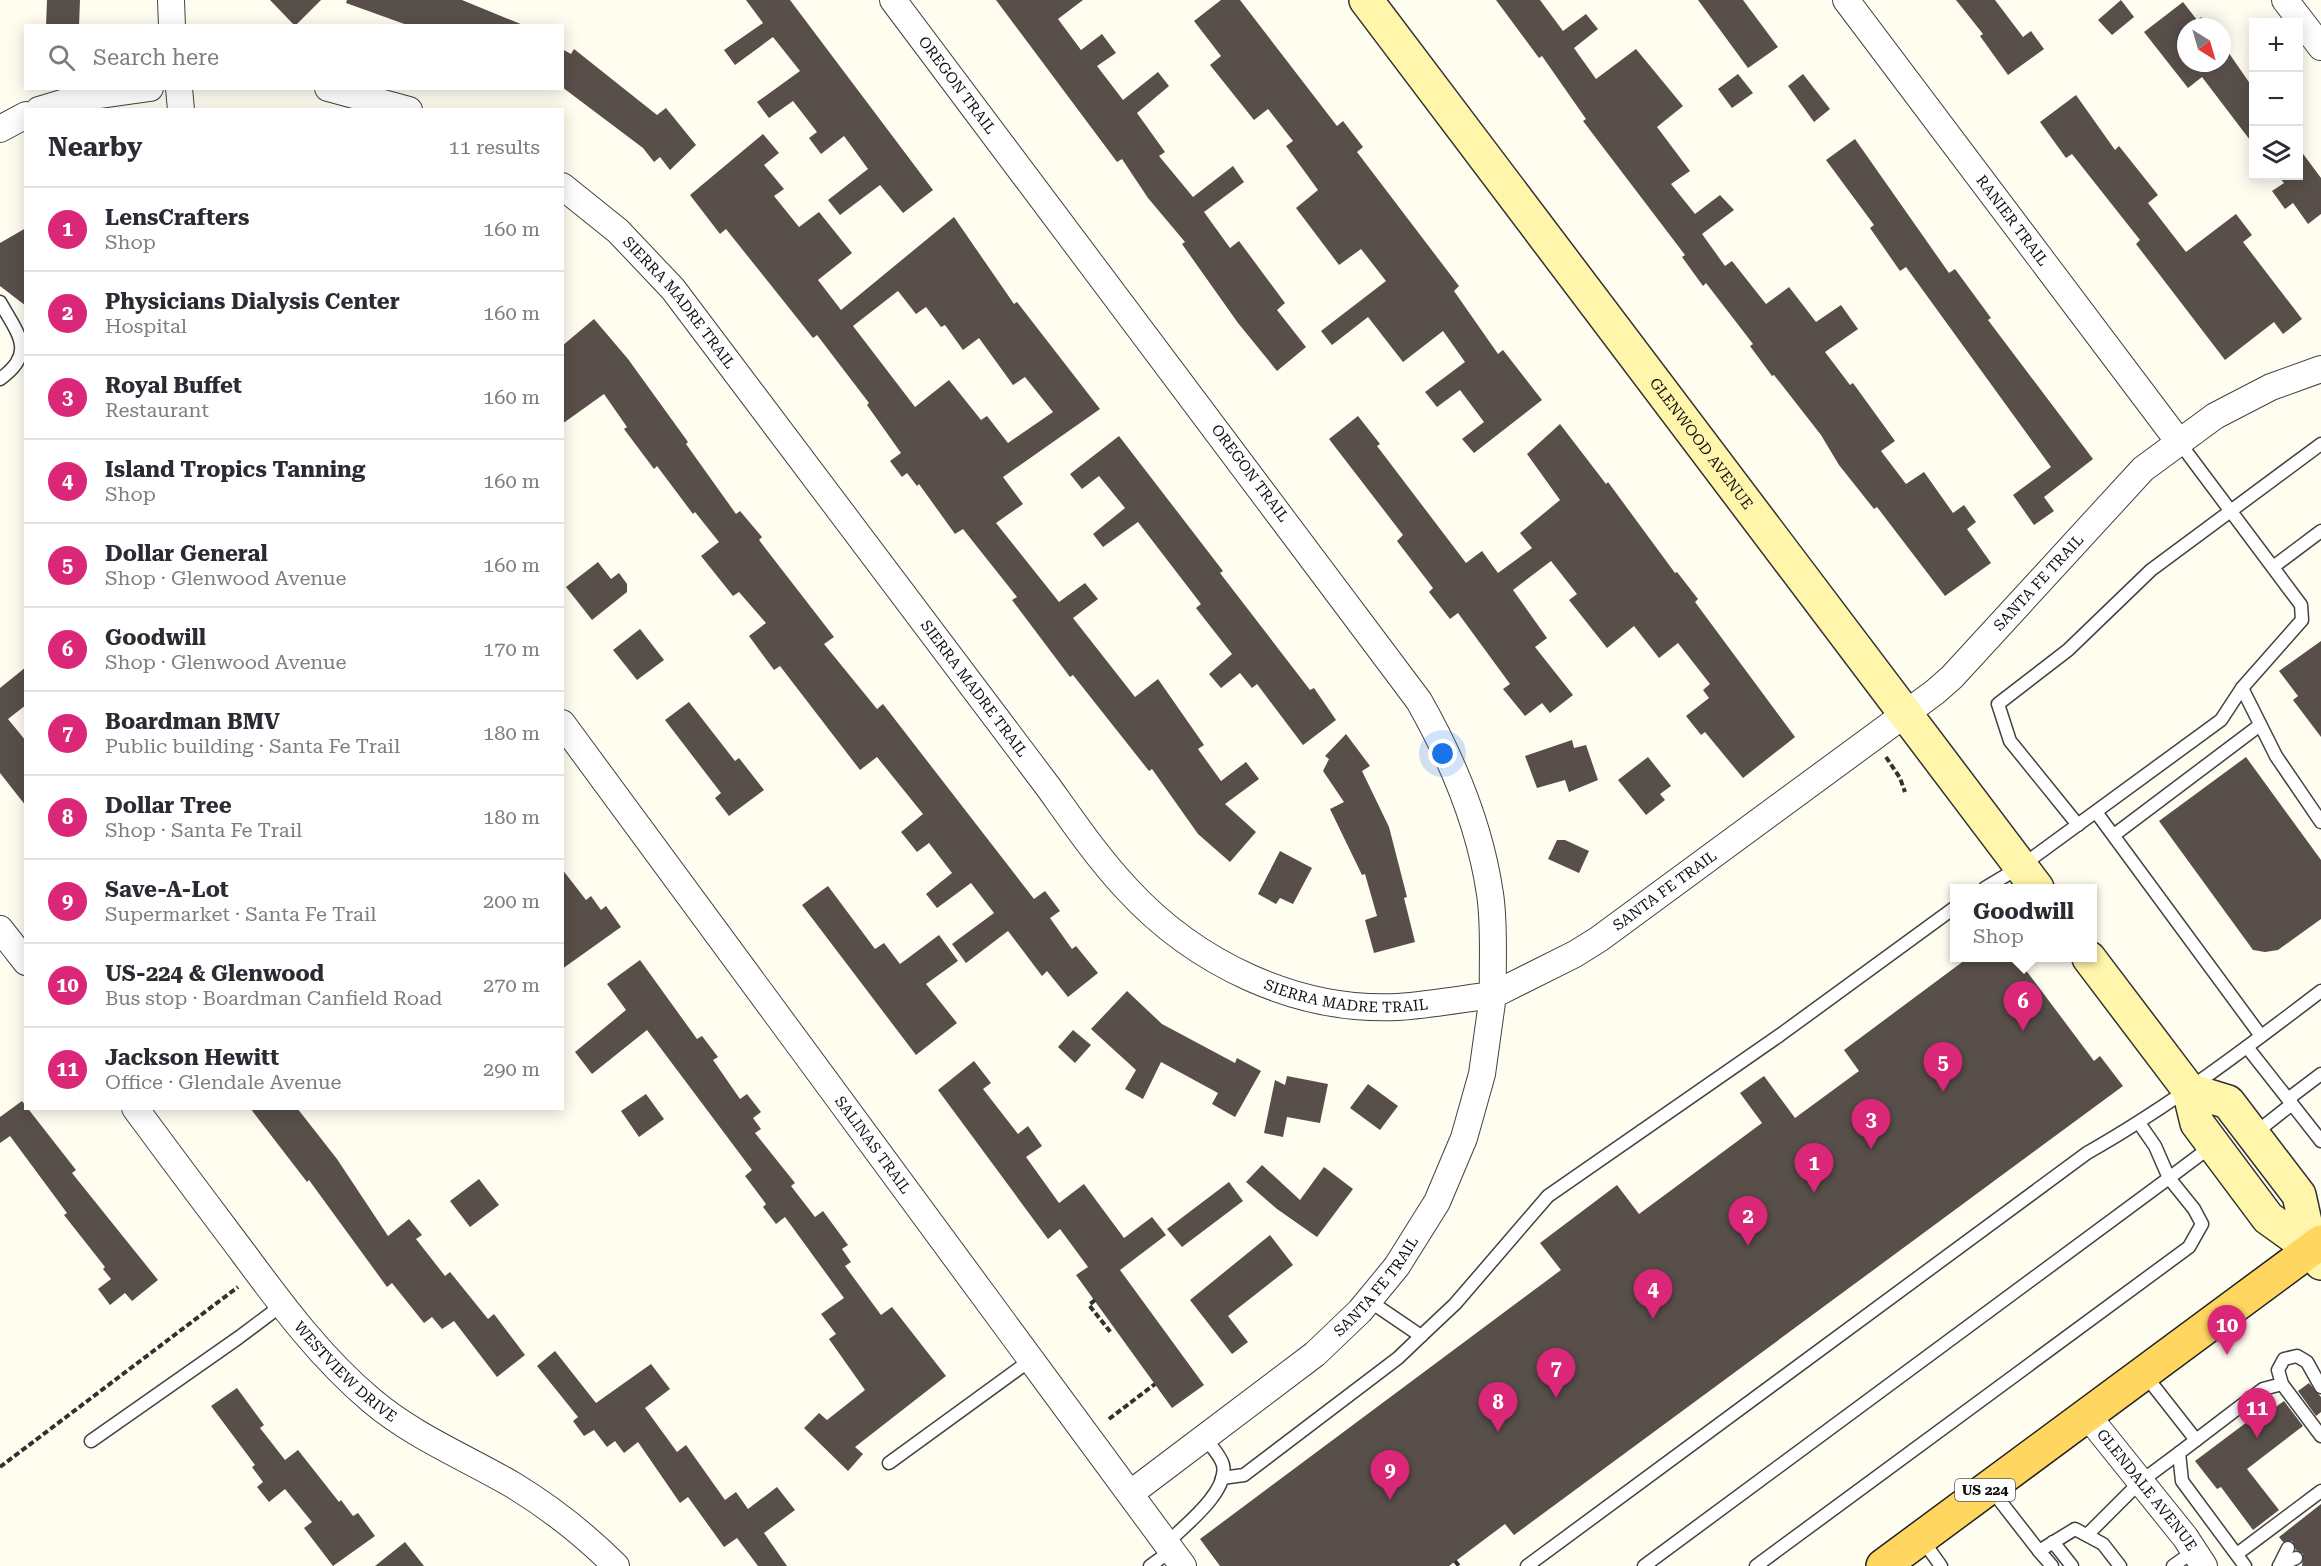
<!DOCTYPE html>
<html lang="en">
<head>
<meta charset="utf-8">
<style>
	body { margin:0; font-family:"Roboto Serif",serif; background:#f2f2f3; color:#2b2b33 }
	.controls { position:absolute; right:18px; top:18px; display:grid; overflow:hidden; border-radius:0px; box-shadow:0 3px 15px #0003 }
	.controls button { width:54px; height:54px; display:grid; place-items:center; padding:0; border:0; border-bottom:2px solid #e1e1e2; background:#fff; color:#2b2b33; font:30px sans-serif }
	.compass { position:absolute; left:2177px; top:18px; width:54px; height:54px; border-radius:50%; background:#fff; box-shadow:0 3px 15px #0003; rotate:143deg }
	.you { position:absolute; left:1443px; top:754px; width:21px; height:21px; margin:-15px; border:4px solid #fff; border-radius:50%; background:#1a73e8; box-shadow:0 0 0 9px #1a73e833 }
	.badge { display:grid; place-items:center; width:39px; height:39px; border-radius:50%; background:#db2777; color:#fff; font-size:20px; font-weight:700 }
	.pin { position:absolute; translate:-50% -50px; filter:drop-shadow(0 2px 3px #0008) }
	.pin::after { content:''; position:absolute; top:32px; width:21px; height:18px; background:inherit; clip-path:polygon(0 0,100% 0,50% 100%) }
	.popup { position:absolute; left:1950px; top:884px; width:147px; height:78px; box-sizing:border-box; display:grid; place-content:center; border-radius:0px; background:#fff; filter:drop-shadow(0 2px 4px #0005); font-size:20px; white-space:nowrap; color:#7c7c81 }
	.popup b { font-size:22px; color:#2b2b33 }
	.popup::after { content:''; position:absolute; left:50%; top:100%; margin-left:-12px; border:12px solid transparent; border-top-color:#fff }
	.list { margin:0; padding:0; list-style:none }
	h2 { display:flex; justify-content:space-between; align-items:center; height:78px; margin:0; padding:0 24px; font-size:26px }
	h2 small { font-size:20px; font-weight:400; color:#7c7c81 }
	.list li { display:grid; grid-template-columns:39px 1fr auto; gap:18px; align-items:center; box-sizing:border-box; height:84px; padding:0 24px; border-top:2px solid #e1e1e2 }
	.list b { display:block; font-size:22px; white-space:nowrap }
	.list p { margin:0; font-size:20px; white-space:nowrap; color:#7c7c81 }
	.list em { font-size:20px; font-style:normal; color:#7c7c81 }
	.icon { flex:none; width:33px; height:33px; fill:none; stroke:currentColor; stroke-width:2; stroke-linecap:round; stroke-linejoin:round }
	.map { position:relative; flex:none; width:2321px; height:1566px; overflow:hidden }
	.search { position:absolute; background:#fff; box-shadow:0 3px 15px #0003; left:24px; top:24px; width:540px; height:66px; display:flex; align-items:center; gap:15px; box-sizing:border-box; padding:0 21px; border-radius:0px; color:#7c7c81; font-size:22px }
	.panel { position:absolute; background:#fff; box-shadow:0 3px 15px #0003; left:24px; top:108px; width:540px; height:1002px; border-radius:0px }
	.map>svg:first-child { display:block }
	.building { fill:#584f4a; fill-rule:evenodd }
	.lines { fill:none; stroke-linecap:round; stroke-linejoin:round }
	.lane-casing { stroke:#424242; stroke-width:15 }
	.street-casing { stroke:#424242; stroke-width:28 }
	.secondary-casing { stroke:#313131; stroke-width:36 }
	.primary-casing { stroke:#202020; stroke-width:36 }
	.path { stroke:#313131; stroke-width:4; stroke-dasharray:6 3; stroke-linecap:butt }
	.lane { stroke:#fff; stroke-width:12 }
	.street { stroke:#fff; stroke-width:26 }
	.secondary { stroke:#fff5ab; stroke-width:33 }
	.primary { stroke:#ffd760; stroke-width:33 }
	.labels { text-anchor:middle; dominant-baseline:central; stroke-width:6; stroke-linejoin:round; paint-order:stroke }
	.shield { fill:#fff; stroke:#575757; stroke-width:1.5 }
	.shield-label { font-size:14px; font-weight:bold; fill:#0f0f0f }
	.street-label { font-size:15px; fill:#0f0f0f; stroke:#fff }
</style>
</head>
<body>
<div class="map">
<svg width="2321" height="1566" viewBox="0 0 2321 1566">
	<rect width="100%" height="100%" fill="#fffcf0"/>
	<g class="building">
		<path d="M47 0H80L79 26H46Z"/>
		<path d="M270 0H321L295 26Z"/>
		<path d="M347 0H462L523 25 410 26 346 3Z"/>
		<path d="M746 0H790L933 190 903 213 880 185 840 215 828 200 868 169 844 136 821 154 809 138 817 132 793 101 769 118 757 102 800 71 773 37 735 65 724 50 763 23Z"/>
		<path d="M996 0H1083L1058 19 1081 50 1102 34 1116 53 1097 66 1123 100 1158 72 1169 86 1137 113 1165 152 1159 156 1193 197 1233 166 1244 182 1204 212 1230 248 1239 241 1285 303 1277 310 1306 347 1277 371 1238 323 1182 244 1185 242 1148 198 1122 159 1117 162Z"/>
		<path d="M1221 0H1240L1337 126 1343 121 1363 147 1357 152 1459 286 1454 291 1498 354 1503 350 1542 400 1474 453 1462 439 1484 422 1460 390 1437 407 1425 392 1465 362 1443 331 1403 362 1368 317 1332 345 1321 331 1386 281 1361 249 1339 265 1296 208 1318 190 1286 146 1293 141 1268 109 1254 120 1210 65 1221 56 1194 21Z"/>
		<path d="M1496 0H1540L1563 31 1586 14 1598 29 1574 48 1596 79 1636 49 1683 106 1657 127 1690 171 1671 184 1695 214 1720 195 1734 210 1702 234 1725 266 1732 261 1766 304 1789 287 1816 322 1841 305 1858 329 1825 352 1850 385 1853 383 1895 441 1881 451 1906 484 1924 472 1953 513 1964 505 1976 522 1967 529 1991 563 1945 596 1877 507 1874 509 1839 465 1821 435 1774 375 1772 376 1750 346 1753 344 1706 283 1703 286 1682 257 1685 255 1583 121 1586 119 1542 56 1539 58Z"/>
		<path d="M1698 0H1743L1778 47 1748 68Z"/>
		<path d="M1956 0H1995L2023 37 2031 31 2044 49 2008 75 1980 36 1983 34Z"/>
		<path d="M2121 0 2134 17 2112 35 2098 20Z"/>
		<path d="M2183 2 2197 20 2201 17 2210 27H2186V63H2222V43L2253 88V144L2202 77 2188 88 2144 32Z"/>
		<path d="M562 49 571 54 574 49 657 115 666 108 696 145 670 170 660 157 654 162 643 148 562 87Z"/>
		<path d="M1738 74 1753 93 1732 108 1718 89Z"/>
		<path d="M1803 74 1830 109 1814 122 1788 86Z"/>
		<path d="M2076 95 2115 150 2119 146 2158 195 2148 203 2186 252 2236 214 2252 235 2243 242 2302 319 2283 334 2274 322 2225 360 2136 244 2140 240 2072 154 2066 158 2040 122Z"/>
		<path d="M763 134 779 153 764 165 784 189 774 196 799 227 819 212 852 253 818 280 841 310 954 217 1014 304 1017 302 1100 409 1003 477 1023 504 996 523 1059 602 1085 583 1098 599 1073 618 1135 697 1158 679 1204 745 1198 749 1221 781 1246 762 1259 779 1225 804 1256 832 1230 862 1198 834 1152 769 1149 771 1073 675 1070 677 1012 600 1017 597 963 529 955 534 919 484 917 486 907 473 902 477 890 461 901 453 867 405 869 403 817 335 813 338 726 229 720 234 690 195ZM898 291 916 314 926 307 941 327 945 325 963 350 979 338 1013 385 1025 377 1053 412 1008 443 987 416 981 420 949 380 915 407 853 326Z"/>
		<path d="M1855 139 1949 273 1955 269 1991 318 1988 320 2093 459 2044 497 2054 511 2034 525 2013 495 2051 467 1906 267 1900 271 1870 228 1874 225 1826 160Z"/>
		<path d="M2298 147 2321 178V214L2308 224 2293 203 2285 209 2272 191 2284 183 2278 176H2298Z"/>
		<path d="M26 228V306L0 286V243Z"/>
		<path d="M594 319 628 359 688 442 686 444 736 514 740 511 762 537 759 540 834 637 824 644 877 709 883 704 1034 899 1045 891 1060 911 1050 918 1072 949 1076 946 1098 973 1068 997 1047 971 1042 976 1008 931 966 963 952 944 994 913 971 883 937 908 926 894 952 873 929 843 917 852 901 832 923 814 877 757 860 770 780 666 774 670 749 636 766 623 739 592 733 596 701 556 719 542 695 512 693 514 657 466 654 469 624 429 627 427 604 394 562 424V346Z"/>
		<path d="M1358 416 1380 444 1377 446 1466 563 1482 551 1498 573 1532 548 1520 533 1560 500 1527 454 1560 424 1606 484 1608 482 1675 573 1677 572 1698 599 1695 602 1795 737 1743 778 1705 732 1701 735 1686 716 1709 698 1703 690 1710 684 1678 643 1659 658 1634 626 1607 648 1569 600 1577 594 1551 561 1513 590 1547 638 1535 647 1573 695 1550 713 1542 703 1525 716 1503 689 1510 684 1458 613 1450 619 1429 592 1433 588 1397 541 1403 535 1329 439Z"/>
		<path d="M1119 436 1223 571 1220 573 1310 690 1314 688 1336 720 1303 745 1257 684 1252 688 1240 673 1221 688 1209 674 1232 654 1196 608 1201 604 1138 522 1103 547 1093 534 1125 508 1099 476 1082 489 1070 474Z"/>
		<path d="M598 562 611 579 619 573 627 584V592L592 620 566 587Z"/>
		<path d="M640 629 664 660 637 680 613 650Z"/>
		<path d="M2321 641V737L2293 700 2298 696 2279 671Z"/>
		<path d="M26 667V705L8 719 26 741V806L0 773V688Z"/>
		<path d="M689 702 735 761 739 758 764 790 729 816 715 798 721 793 665 720Z"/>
		<path d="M1346 734 1370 766 1362 771 1389 827 1407 897 1404 898 1415 942 1374 953 1365 920 1377 916 1365 874 1362 875 1330 809 1344 802 1323 771 1329 759 1325 756Z"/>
		<path d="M1572 740 1574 748 1586 745 1598 780 1569 792 1565 780 1537 788 1525 756Z"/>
		<path d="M1648 757 1671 786 1660 794 1665 800 1646 815 1618 780Z"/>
		<path d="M2246 757 2321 860V919L2278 950 2265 952 2253 950 2159 821Z"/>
		<path d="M1557 840H1565L1589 851 1579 873 1548 859Z"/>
		<path d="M1280 851 1312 868 1293 904 1280 898 1276 904 1258 894Z"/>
		<path d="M562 869 586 900 591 896 601 910 606 906 621 927 562 969Z"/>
		<path d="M828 886 875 949 884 943 900 964 939 935 958 961 926 984 957 1023 916 1055 802 905Z"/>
		<path d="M1969 957H2016L2094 1061 2100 1056 2123 1086 1514 1535 1505 1524 1449 1566H1220L1200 1539 1561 1270 1540 1243 1617 1185 1639 1214 1762 1123 1740 1093 1764 1076 1795 1118 1859 1071 1844 1050Z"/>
		<path d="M640 960 697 1039 702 1036 718 1057 713 1060 740 1099 747 1094 761 1112 753 1118 761 1129 755 1133 795 1183 791 1186 815 1217 823 1211 848 1245 842 1249 851 1262 845 1266 881 1315 892 1307 946 1376 855 1447 863 1454 848 1471 804 1428 819 1413 827 1420 865 1390 829 1339 836 1334 821 1314 844 1298 785 1217 776 1224 763 1207 766 1204 745 1176 752 1170 647 1030 592 1074 575 1052 626 1010 607 984Z"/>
		<path d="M1127 991 1162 1024 1235 1063 1237 1058 1261 1071 1235 1117 1212 1104 1218 1093 1161 1062 1143 1099 1125 1089 1136 1070 1091 1029Z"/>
		<path d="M1073 1030 1091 1045 1075 1063 1058 1047Z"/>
		<path d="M974 1061 991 1083 983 1089 1018 1134 1028 1126 1042 1146 1026 1157 1059 1203 1084 1184 1124 1238 1152 1217 1166 1235 1120 1270 1204 1385 1172 1408 1076 1275 1088 1267 1060 1229 1048 1239 938 1090Z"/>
		<path d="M1287 1076 1328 1084 1320 1123 1287 1117 1283 1137 1264 1133 1275 1080 1285 1085Z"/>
		<path d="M1368 1084 1398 1106 1380 1130 1350 1108Z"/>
		<path d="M646 1094 664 1119 639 1137 621 1111Z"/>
		<path d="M22 1101 76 1170 72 1173 158 1280 132 1301 125 1293 110 1305 98 1289 111 1279 103 1269 105 1267 64 1215 67 1213 10 1136 0 1143V1117Z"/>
		<path d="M250 1108H297L337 1159 388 1236 409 1219 422 1235 416 1239 445 1276 450 1272 488 1319 494 1314 525 1355 497 1377 454 1321 442 1329 432 1317 424 1323 392 1283 387 1287 309 1180 307 1182Z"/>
		<path d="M1262 1165 1300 1200 1324 1167 1353 1189 1317 1237 1277 1209 1246 1182Z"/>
		<path d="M479 1179 499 1205 470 1227 450 1201Z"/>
		<path d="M1229 1182 1243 1201 1182 1247 1167 1229Z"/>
		<path d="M1270 1235 1293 1265 1228 1316 1248 1342 1232 1354 1190 1300Z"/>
		<path d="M555 1351 596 1403 651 1364 670 1389 645 1408 677 1452 686 1445 725 1500 736 1492 748 1509 777 1487 795 1510 764 1533 787 1566H758L737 1538 724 1547 688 1497 680 1503 638 1442 624 1453 615 1441 607 1447 594 1430 584 1436 573 1421 578 1417 537 1366Z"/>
		<path d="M2309 1383 2321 1397V1412L2316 1416 2298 1391Z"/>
		<path d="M237 1388 264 1425 260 1428 285 1460 298 1450 339 1502 341 1500 353 1516 358 1513 375 1536 333 1566 304 1528 312 1522 285 1489 269 1502 257 1487 263 1482 252 1467 255 1465 211 1406Z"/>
		<path d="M2284 1401 2303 1426 2247 1469 2279 1510 2253 1530 2221 1487 2217 1489 2195 1461 2267 1407 2270 1411Z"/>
		<path d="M2321 1504V1566H2302L2303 1554 2296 1550 2292 1541 2283 1542 2279 1537Z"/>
		<path d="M405 1542 424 1566H375Z"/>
	</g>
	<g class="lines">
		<defs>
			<g id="lane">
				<path d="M0 302C18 334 37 353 0 379"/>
				<path d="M2273 567 2321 531"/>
				<path d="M2242 688 2276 756 2321 822"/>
				<path d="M2096 812 2261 1036"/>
				<path d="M2078 825 2010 741 1998 704 2068 650 2151 570 2321 444"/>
				<path d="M2114 835 2260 725"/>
				<path d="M1985 888 2020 867 2221 720 2242 688 2302 620 2301 605 2179 442"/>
				<path d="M2247 1047 2288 1099"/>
				<path d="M2321 1074 2288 1099 2321 1141"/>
				<path d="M2254 1134 2292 1104"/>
				<path d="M1368 1300 1421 1336 1455 1304 1548 1196 1780 1035 1954 908"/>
				<path d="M2145 1375 2196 1440"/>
				<path d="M2321 1387 2307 1362 2297 1356 2284 1359 2278 1370 2282 1384 2321 1436"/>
				<path d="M91 1441 238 1338 282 1305"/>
				<path d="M889 1463 1032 1359"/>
				<path d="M1222 1478 1244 1475 1398 1358 1421 1336"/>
				<path d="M1990 1488 2039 1551 2075 1529 2103 1544 2120 1566"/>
				<path d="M2087 1535 2140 1482 2179 1453"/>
				<path d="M1921 1538 1941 1566"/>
				<path d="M2053 1542 2072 1566"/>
				<path d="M1167 1543C1184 1526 1229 1492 1223 1465 1221 1456 1210 1445 1205 1438"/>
				<path d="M2039 1551 2052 1566"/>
				<path d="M2237 1554 2321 1491"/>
				<path d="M1150 1566 1172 1550"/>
				<path d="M1527 1566 2087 1153C2170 1106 2245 1049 2321 991"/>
				<path d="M1644 1566 2169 1178 2155 1146 2139 1123"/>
				<path d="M1756 1566 2189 1247 2202 1224 2194 1209 2169 1178 2213 1145"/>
				<path d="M2173 1566 2194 1551"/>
				<path d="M2245 1566 2182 1481 2179 1453 2263 1389 2282 1384"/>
				<path d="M2279 1566 2288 1548"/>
				<path d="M2279 1566 2296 1558"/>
			</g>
			<g id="street">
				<path d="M171 0 172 26"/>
				<path id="s1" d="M1846 0 2179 442"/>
				<path d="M2285 0 2321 47"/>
				<path d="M179 88 181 110"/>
				<path d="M328 88 409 110"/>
				<path d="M39 110 79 98 150 88"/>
				<path d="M0 129 26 115"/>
				<path id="s2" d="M562 186 618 231 673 289 1049 788C1074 823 1098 858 1127 889 1195 963 1296 1012 1398 1007 1430 1005 1462 999 1493 995 1492 961 1495 926 1490 894 1480 825 1453 761 1419 701L893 0"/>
				<path id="s3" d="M562 723 1183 1566"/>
				<path d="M0 929 26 962"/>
				<path id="s4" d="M135 1108C171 1157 208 1206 244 1254 283 1307 322 1359 372 1401 415 1437 465 1457 513 1485 551 1508 585 1535 616 1566"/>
				<path id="s5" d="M2087 1415 2185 1537 2204 1566"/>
				<path id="s6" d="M1131 1493 1315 1354 1360 1311 1397 1266 1437 1202 1464 1138 1482 1074 1493 995 1575 954 1599 939 1935 692 1952 677 2143 469 2215 416 2271 387 2321 369"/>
			</g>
			<g id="secondary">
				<path id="s7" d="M1366 0 2037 888"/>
				<path d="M2089 958 2189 1090 2197 1123 2268 1218 2311 1249 2321 1263"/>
				<path d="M2189 1090 2228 1102 2299 1195 2311 1249"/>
			</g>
			<path id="primary" d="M1883 1566 2321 1242"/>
		</defs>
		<use href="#lane" class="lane-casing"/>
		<use href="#street" class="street-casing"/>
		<use href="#secondary" class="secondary-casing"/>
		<use href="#primary" class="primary-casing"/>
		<g class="path">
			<path d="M1886 757 1900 778 1905 792"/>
			<path d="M1095 1300 1089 1305 1112 1334"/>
			<path d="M1109 1419 1155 1384"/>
			<path d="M0 1467 238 1287"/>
			<path d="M1455 1561 1459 1566"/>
		</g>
		<use href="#lane" class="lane"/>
		<use href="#street" class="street"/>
		<use href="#secondary" class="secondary"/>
		<use href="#primary" class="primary"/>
	</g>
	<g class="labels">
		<rect class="shield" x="1955" y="1479" width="60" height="22" rx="4.5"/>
		<g class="shield-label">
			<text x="1985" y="1490">US 224</text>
		</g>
		<g class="street-label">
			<text transform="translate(957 85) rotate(53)">OREGON TRAIL</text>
			<text stroke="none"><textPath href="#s1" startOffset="276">RANIER TRAIL</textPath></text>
			<text stroke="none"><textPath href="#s2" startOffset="166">SIERRA MADRE TRAIL</textPath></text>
			<text stroke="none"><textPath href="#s7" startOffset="556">GLENWOOD AVENUE</textPath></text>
			<text transform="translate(1250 473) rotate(53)">OREGON TRAIL</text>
			<text stroke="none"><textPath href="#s6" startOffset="1330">SANTA FE TRAIL</textPath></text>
			<text stroke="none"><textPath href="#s2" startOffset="652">SIERRA MADRE TRAIL</textPath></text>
			<text stroke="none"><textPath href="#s6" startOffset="844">SANTA FE TRAIL</textPath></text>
			<text stroke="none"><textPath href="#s2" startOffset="1156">SIERRA MADRE TRAIL</textPath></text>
			<text stroke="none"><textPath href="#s3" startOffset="524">SALINAS TRAIL</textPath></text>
			<text stroke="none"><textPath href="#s6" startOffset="322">SANTA FE TRAIL</textPath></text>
			<text stroke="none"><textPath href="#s4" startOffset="338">WESTVIEW DRIVE</textPath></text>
			<text stroke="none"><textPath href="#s5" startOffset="96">GLENDALE AVENUE</textPath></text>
		</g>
	</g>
</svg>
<div class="controls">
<button>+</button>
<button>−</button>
<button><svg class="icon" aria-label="layers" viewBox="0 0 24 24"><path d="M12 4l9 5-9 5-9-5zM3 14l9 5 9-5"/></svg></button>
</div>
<svg class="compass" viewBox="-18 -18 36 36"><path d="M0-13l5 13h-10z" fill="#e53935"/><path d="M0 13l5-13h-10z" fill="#7c7c81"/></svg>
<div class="you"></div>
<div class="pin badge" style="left:1814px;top:1193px">1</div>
<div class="pin badge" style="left:1748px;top:1246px">2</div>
<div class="pin badge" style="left:1871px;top:1149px">3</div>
<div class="pin badge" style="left:1653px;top:1319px">4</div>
<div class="pin badge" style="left:1943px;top:1092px">5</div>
<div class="pin badge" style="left:2023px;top:1031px">6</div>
<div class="popup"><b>Goodwill</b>Shop</div>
<div class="pin badge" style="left:1556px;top:1398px">7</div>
<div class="pin badge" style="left:1498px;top:1432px">8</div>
<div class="pin badge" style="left:1390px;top:1500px">9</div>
<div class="pin badge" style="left:2227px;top:1355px">10</div>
<div class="pin badge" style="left:2257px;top:1438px">11</div>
<div class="search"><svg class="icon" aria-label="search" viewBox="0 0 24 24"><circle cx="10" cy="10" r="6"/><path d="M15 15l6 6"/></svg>Search here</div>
<section class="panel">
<h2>Nearby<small>11 results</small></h2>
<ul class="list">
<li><span class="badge">1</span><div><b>LensCrafters</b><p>Shop</p></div><em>160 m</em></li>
<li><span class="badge">2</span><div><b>Physicians Dialysis Center</b><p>Hospital</p></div><em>160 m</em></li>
<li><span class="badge">3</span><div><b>Royal Buffet</b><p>Restaurant</p></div><em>160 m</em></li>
<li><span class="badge">4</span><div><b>Island Tropics Tanning</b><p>Shop</p></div><em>160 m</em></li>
<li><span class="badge">5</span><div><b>Dollar General</b><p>Shop · Glenwood Avenue</p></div><em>160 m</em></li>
<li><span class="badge">6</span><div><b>Goodwill</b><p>Shop · Glenwood Avenue</p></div><em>170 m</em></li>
<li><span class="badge">7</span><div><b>Boardman BMV</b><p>Public building · Santa Fe Trail</p></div><em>180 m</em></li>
<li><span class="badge">8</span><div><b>Dollar Tree</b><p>Shop · Santa Fe Trail</p></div><em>180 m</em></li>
<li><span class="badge">9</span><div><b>Save-A-Lot</b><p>Supermarket · Santa Fe Trail</p></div><em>200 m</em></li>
<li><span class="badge">10</span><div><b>US-224 &amp; Glenwood</b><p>Bus stop · Boardman Canfield Road</p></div><em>270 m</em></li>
<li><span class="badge">11</span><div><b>Jackson Hewitt</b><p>Office · Glendale Avenue</p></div><em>290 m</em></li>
</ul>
</section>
</div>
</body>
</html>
